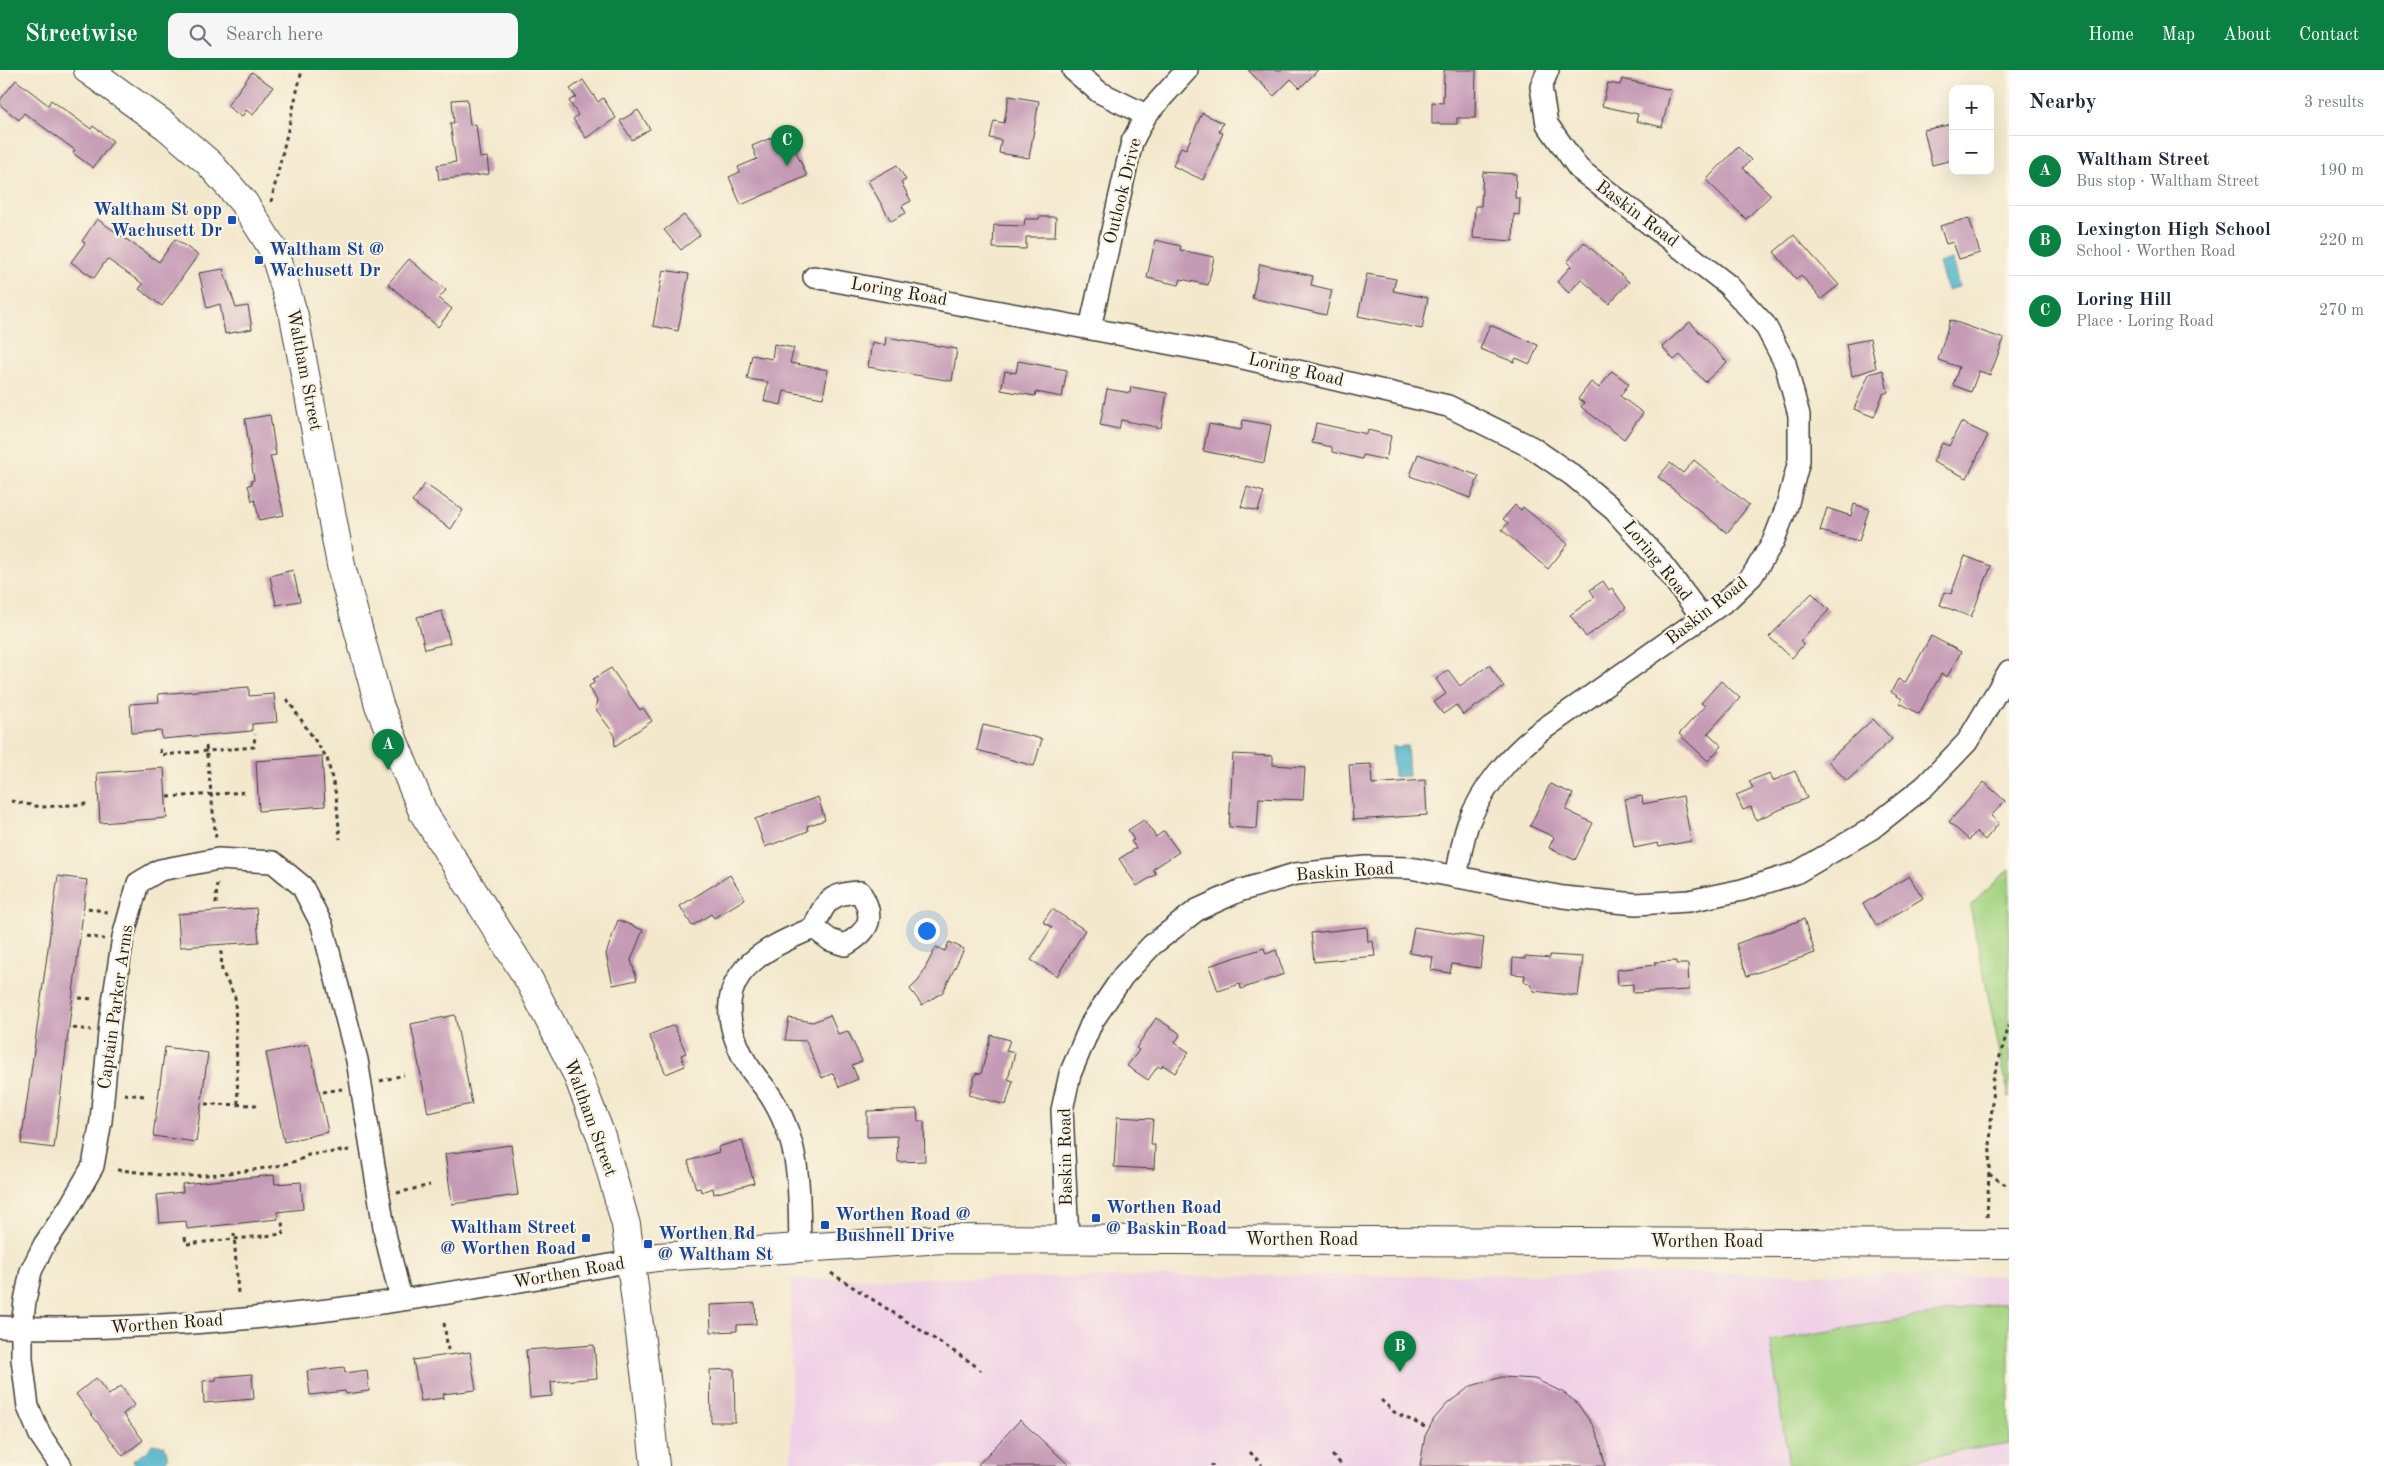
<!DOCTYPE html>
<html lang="en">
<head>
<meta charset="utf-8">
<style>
	body { margin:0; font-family:"Old Standard TT",serif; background:#f6f6f7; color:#1f2937 }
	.controls { position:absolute; right:15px; top:15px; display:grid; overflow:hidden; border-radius:10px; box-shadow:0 5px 20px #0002 }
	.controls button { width:45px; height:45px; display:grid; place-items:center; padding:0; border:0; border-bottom:1px solid #e0e1e3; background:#fff; color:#1f2937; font:25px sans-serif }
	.you { position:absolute; left:926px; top:860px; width:18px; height:18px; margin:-12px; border:4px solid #fff; border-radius:50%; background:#1a73e8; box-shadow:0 0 0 8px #1a73e833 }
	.badge { display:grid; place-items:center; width:32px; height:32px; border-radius:50%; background:#0b8043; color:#fff; font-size:16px; font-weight:700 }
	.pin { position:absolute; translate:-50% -41px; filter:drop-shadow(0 1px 2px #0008) }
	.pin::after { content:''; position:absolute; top:26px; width:18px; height:15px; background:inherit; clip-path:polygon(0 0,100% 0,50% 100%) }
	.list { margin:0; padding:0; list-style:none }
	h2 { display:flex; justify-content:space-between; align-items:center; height:65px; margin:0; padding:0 20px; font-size:21px }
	h2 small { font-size:16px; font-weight:400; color:#747a83 }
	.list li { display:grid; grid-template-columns:32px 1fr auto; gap:15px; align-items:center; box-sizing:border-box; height:70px; padding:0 20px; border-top:1px solid #e0e1e3 }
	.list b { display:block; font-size:19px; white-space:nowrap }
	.list p { margin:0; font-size:16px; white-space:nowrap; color:#747a83 }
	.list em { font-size:16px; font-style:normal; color:#747a83 }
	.icon { flex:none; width:28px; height:28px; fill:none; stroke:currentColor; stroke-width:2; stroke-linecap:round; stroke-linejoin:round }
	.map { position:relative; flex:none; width:2009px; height:1396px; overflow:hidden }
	header { display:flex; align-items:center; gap:30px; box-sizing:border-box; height:70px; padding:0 25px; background:#0b8043; color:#fff }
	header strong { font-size:24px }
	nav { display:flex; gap:28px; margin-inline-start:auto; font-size:18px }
	.search { width:350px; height:45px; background:#f6f6f7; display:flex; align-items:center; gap:12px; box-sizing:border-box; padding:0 18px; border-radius:10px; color:#747a83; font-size:19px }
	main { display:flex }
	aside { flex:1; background:#fff }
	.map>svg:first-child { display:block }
	.built { fill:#efd0e6 }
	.green { fill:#a3d482; stroke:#60784f }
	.water { fill:#4cb2cb; stroke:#346774 }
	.building { fill:#c49ab5 }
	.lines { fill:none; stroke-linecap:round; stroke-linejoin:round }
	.street-casing { stroke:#3c3b36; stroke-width:24 }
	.secondary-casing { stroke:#3c3b36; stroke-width:30 }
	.primary-casing { stroke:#3c3b36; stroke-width:30 }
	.path { stroke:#3c3b36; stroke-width:3; stroke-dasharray:4 4; stroke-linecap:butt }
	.street { stroke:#fff; stroke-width:21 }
	.secondary { stroke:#fff; stroke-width:28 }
	.primary { stroke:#fff; stroke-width:28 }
	.transit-dot { fill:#1a4fb4; stroke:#fcf5e5; stroke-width:2 }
	.labels { text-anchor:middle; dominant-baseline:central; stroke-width:4.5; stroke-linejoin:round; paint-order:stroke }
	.street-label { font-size:18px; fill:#1c1c1c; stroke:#fcf5e5 }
	.transit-label { font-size:18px; font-weight:bold; fill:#164399; stroke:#fcf5e5; text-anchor:start }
</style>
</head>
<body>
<header>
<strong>Streetwise</strong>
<div class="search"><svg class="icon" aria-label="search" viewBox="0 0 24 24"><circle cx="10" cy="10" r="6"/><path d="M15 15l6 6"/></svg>Search here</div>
<nav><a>Home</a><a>Map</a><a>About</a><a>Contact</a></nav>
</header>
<main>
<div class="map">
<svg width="2009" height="1396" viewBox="0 0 2009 1396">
	<rect width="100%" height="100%" fill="#fcf5e5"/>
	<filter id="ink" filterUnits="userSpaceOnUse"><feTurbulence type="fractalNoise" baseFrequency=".02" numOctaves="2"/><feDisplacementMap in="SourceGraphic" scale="10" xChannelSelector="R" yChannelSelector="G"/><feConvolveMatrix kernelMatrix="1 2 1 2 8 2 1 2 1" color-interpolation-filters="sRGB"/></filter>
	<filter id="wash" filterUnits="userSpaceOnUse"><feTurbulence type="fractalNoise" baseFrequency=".0096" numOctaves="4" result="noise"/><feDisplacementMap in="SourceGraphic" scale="20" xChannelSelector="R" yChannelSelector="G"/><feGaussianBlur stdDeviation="1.12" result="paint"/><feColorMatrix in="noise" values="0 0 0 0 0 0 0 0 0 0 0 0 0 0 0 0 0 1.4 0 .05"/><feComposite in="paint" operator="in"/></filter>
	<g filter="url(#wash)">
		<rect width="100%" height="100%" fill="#f3e8cc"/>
		<path class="built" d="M1724 1203 2009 1206V1396H791V1209Z"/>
		<g class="green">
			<path d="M2009 799V1028L1970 836Z"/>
			<path d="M2006 1232 2009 1248V1373L1870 1396H1789L1770 1271Z"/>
		</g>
		<g class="water">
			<path d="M1952 189 1959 217 1947 220 1939 193Z"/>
			<path d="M1407 676 1409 706 1394 707 1392 677Z"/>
			<path d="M152 1374 165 1376 168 1389 159 1396H135L133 1390 148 1381Z"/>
		</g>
		<g id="blocks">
			<g class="building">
				<path d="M1248 0H1318L1300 18 1291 9 1274 26Z"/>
				<path d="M1444 0H1476L1475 48H1457V54H1432V32L1443 33Z"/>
				<path d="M252 2 273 17 253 45 246 40 242 47 227 36Z"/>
				<path d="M1622 9 1671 20 1662 57 1636 51 1638 44 1602 36 1608 13 1620 15Z"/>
				<path d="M16 10 48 35 51 30 91 59 93 56 113 71 93 98 73 83 75 80 24 43 19 50 0 35V30Z"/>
				<path d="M583 10 598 32 603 28 616 48 586 68 573 49 578 45 569 31 576 27 570 19Z"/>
				<path d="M1009 26 1039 31 1029 88 999 83 1001 70 990 68 994 51 1004 53Z"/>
				<path d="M467 29 470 55 476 54 480 88 487 87 489 104 439 110 437 95 456 92 450 53H454L452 30Z"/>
				<path d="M638 40 650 59 632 70 620 51Z"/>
				<path d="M1202 43 1223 53 1219 62 1223 63 1203 110 1173 96 1181 77 1186 79Z"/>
				<path d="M1953 54V90L1932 95 1924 60Z"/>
				<path d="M773 67 779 82 793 75 807 106 741 135 729 107 740 102 738 97 757 89 752 76Z"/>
				<path d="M1738 77 1751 90 1743 98 1771 125 1746 149 1706 110Z"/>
				<path d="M897 95 906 110 901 112 911 131 902 136 906 143 891 151 868 111Z"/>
				<path d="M1483 102 1516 104 1515 128H1520L1519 145 1514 144 1513 171 1473 168 1475 136H1481Z"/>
				<path d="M684 145 700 165 681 180 664 160Z"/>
				<path d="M1039 147H1056L1055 167H1026V179L993 178 994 155 1024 156 1025 149H1039Z"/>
				<path d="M1969 148 1980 183 1959 189 1953 172 1946 174 1940 156Z"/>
				<path d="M97 149 159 192 175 169 198 185 162 236 139 219 143 214 107 189 94 208 71 192 85 173 82 171Z"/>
				<path d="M1794 165 1839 215 1821 229 1801 205 1796 209 1774 182Z"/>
				<path d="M1155 170 1181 176 1180 180 1214 187 1208 215 1181 209 1179 215 1147 208Z"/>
				<path d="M1584 172 1629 212 1609 234 1581 209 1569 223 1557 212 1571 196 1567 192Z"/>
				<path d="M409 189 446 220 439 228 452 239 438 257 388 214Z"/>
				<path d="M1260 194 1313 206 1311 215 1332 220 1326 245 1252 228Z"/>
				<path d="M223 199 236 238 248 236 252 259 225 264 220 234 207 238 199 203Z"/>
				<path d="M663 200 689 204 678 261 653 256Z"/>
				<path d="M1367 204 1396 209 1393 221 1428 228 1422 259 1358 246Z"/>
				<path d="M1950 250 2004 269 1990 305 1979 301 1971 322 1953 315 1959 297 1938 290Z"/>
				<path d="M1690 252 1727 292 1705 312 1680 285 1674 290 1662 277Z"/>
				<path d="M1490 255 1538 275 1530 294 1516 288 1514 292 1480 279Z"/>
				<path d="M886 267 957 279 952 311 868 297 872 272 885 275Z"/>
				<path d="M1870 269 1876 298 1852 306 1846 274Z"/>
				<path d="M774 274 794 278 790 293 828 300 823 328 784 321 781 335 764 331 768 312 747 309 752 285 772 289Z"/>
				<path d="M1018 291 1067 300 1062 327 1036 322 1035 326 1001 320 1005 301 1016 303Z"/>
				<path d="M1883 300 1888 322 1883 324 1874 347 1854 339 1869 304Z"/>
				<path d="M1612 301 1629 314 1620 326 1643 343 1624 369 1581 337 1584 333 1578 329 1591 312 1599 318Z"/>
				<path d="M1131 317 1167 323 1161 358 1121 350 1119 359 1100 355 1107 319 1130 323Z"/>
				<path d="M270 345 276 385 270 386 284 445 259 450 255 430 252 431 248 415 252 414 251 411 254 410 245 349Z"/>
				<path d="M1243 350 1271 355 1264 393 1203 381 1209 354 1241 360Z"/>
				<path d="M1961 352 1988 365 1967 408 1933 392 1942 373 1949 376Z"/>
				<path d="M1316 353 1367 364 1368 360 1391 366 1386 390 1363 385 1362 389 1332 382V377L1312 373Z"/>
				<path d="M1418 384 1479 406 1470 428 1410 406Z"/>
				<path d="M1694 390 1749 435 1727 463 1658 407 1670 393 1683 403Z"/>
				<path d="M425 414 463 440 451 459 412 432Z"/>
				<path d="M1247 417 1264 422 1258 441 1241 437Z"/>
				<path d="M1854 434 1869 439 1859 471 1820 461 1827 438 1851 446Z"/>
				<path d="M1515 435 1521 440 1523 437 1568 474 1548 499 1502 460 1508 453 1503 449Z"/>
				<path d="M1965 486 1991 496 1971 547 1940 535 1945 522 1951 524Z"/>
				<path d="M293 500 300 531 276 535 270 506Z"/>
				<path d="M1603 511 1609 520 1612 518 1626 538 1586 567 1570 545 1595 527 1590 520Z"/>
				<path d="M1812 523 1829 540 1800 571 1803 575 1792 588 1769 567Z"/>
				<path d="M442 541 450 573 425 579 417 547Z"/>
				<path d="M1931 566 1961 582 1947 607 1941 604 1919 644 1900 633 1902 629 1891 622 1898 609 1905 613Z"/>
				<path d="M1489 595 1504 617 1463 645 1456 635 1443 644 1434 632 1446 624 1436 609 1448 600 1460 616Z"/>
				<path d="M611 598 640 640 643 638 652 651 615 676 614 664 595 638 597 631 589 616 594 613 593 609Z"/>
				<path d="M1721 611 1740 628 1708 663 1722 676 1708 691 1679 664 1705 636 1701 633Z"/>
				<path d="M249 617V626L274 624 277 652 252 654V661L162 669 161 661 132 663 130 634 159 632 158 624Z"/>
				<path d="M1873 649 1892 669 1847 711 1828 691Z"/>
				<path d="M983 655 1042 669 1034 696 977 680Z"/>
				<path d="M1233 684 1273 686V695L1305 697 1303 730 1259 728 1257 759 1229 757Z"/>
				<path d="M322 686 325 736 259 741 256 691Z"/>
				<path d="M1371 694 1372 714 1425 710 1427 745 1353 750 1349 695Z"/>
				<path d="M164 698 167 748 100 753 97 703Z"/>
				<path d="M1795 701 1807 728 1756 750 1751 737 1743 740 1736 725 1753 718 1749 711 1770 703 1773 711Z"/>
				<path d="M1984 712 2005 731 1991 746 1999 753 1985 770 1976 762 1969 770 1949 752Z"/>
				<path d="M1550 714 1573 724 1566 740 1593 753 1575 790 1549 778 1554 767 1530 756Z"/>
				<path d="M1642 726 1643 734 1683 726 1691 771 1659 777 1658 773 1634 778 1625 729Z"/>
				<path d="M818 727 825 750 807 756 808 761 765 777 755 749Z"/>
				<path d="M1144 750 1156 767 1164 761 1179 782 1153 799 1156 804 1137 816 1119 789 1136 778 1131 771 1134 770 1128 760Z"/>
				<path d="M730 805 745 829 714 848 711 844 692 856 680 836Z"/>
				<path d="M58 806 87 810 54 1078 21 1074Z"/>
				<path d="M1909 806 1923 828 1877 856 1863 834Z"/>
				<path d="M256 838 259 872 180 877 178 844Z"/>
				<path d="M1052 839 1085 860 1057 906 1031 890 1052 857 1043 852Z"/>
				<path d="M1804 849 1815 883 1747 906 1736 874Z"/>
				<path d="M618 850 643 860 631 890 637 910 613 915 606 884Z"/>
				<path d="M1367 857 1368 872 1373 871 1375 886 1314 892 1311 863Z"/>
				<path d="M1414 857 1484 868 1480 898 1452 894 1450 903 1431 900 1433 887 1409 883Z"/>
				<path d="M949 872 964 879 943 922 922 935 910 919 919 910 936 877 945 881Z"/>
				<path d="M1264 878 1266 884 1276 880 1284 904 1241 919 1240 914 1218 921 1209 896Z"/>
				<path d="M1550 885 1583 887 1578 926 1534 921 1529 913 1524 912 1525 905 1512 904 1513 888 1525 889V886L1550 888Z"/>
				<path d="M1676 891V894H1688L1689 920 1633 923V914L1618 915 1617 900 1655 895V892Z"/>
				<path d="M455 945 472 1034 428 1043 411 954Z"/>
				<path d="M830 945 838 964 848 961 862 991 852 995 858 1009 839 1017 833 1003 822 1008 806 971 785 970 789 948 813 952Z"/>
				<path d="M1156 948 1178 962 1180 965 1175 973 1189 982 1175 1003 1163 995 1161 998 1158 996 1148 1010 1127 996 1139 980 1136 978Z"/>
				<path d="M674 955 686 983 681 985 685 996 666 1004 649 965Z"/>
				<path d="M991 965 1010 970 1006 981 1015 983 1008 1009 1013 1011 1006 1035 969 1025 976 1003 981 1004Z"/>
				<path d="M309 974 328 1062 284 1072 266 983Z"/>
				<path d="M165 977 208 983 196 1072 153 1066Z"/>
				<path d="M917 1039 918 1051H924L925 1091 898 1092 897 1066 867 1067V1041Z"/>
				<path d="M1117 1047 1153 1049 1151 1075H1155L1154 1099 1114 1097Z"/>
				<path d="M742 1070 754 1113 714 1124 713 1118 701 1122 700 1118 696 1119 688 1091 719 1082 718 1077Z"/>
				<path d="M511 1075 518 1125 452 1134 445 1084Z"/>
				<path d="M274 1105 275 1114 301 1112 303 1139 277 1142 278 1149 187 1159 186 1151 160 1153 157 1125 183 1122 182 1114Z"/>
				<path d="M755 1233 756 1254 737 1255V1261L711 1262 710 1235Z"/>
				<path d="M594 1275 597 1308 551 1312 552 1326 530 1328 526 1280Z"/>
				<path d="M470 1282 476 1320 443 1324 444 1328 421 1331 413 1290Z"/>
				<path d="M344 1297 345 1303 367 1300 369 1321 346 1324 345 1321 310 1325 307 1301Z"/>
				<path d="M734 1299 735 1352H711L710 1300Z"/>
				<path d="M252 1304 254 1329 204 1333 203 1311 216 1310V1307Z"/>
				<path d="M1502 1307 1535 1309 1564 1323 1577 1333 1594 1357 1600 1372 1605 1396H1420L1425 1366 1434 1349 1447 1334 1471 1316Z"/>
				<path d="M96 1308 109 1325 121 1316 135 1335 123 1344 143 1370 123 1386 76 1324Z"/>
				<path d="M1020 1350 1070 1396H977Z"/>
			</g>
		</g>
	</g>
	<g filter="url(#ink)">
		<use href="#blocks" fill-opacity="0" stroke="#3c3b36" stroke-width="1"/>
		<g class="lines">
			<defs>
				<g id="street">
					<path d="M1073 0 1099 22 1146 45"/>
					<path d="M814 207 1230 285 1448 336 1531 377 1572 405 1614 440 1659 490 1702 547"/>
					<path d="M1090 258 1132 72 1146 45 1187 0"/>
					<path d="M1456 807C1460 790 1462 770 1468 754 1483 716 1508 688 1538 663L1727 530 1752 506 1773 472 1787 436 1799 391V345L1785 293 1765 255 1728 215 1579 99 1547 54 1541 17 1548 0"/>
					<path d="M1068 1170 1062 1040 1070 1004 1092 952 1123 906 1152 875 1197 840 1239 821 1295 804 1366 797 1410 798 1563 827 1636 834 1689 831 1742 820 1796 803 1871 759 1925 716 1967 672 2009 601"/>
					<path d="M800 1178C799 1141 801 1100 789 1065 785 1053 779 1040 773 1030 765 1016 752 1004 744 989 706 915 747 884 814 858L830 870 845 875C870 861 876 847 860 822 831 823 824 831 814 858"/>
					<path d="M0 1257C212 1264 424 1230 631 1191"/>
					<path d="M61 1396 40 1365 28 1337 22 1289V1257L25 1231 31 1201 44 1175 70 1136 93 1096 101 1051 110 952 123 867 138 813 160 800 218 789 273 792 302 816 322 855 357 990 385 1164 401 1229"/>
				</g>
				<path id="secondary" d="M631 1191 657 1187 944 1169 2009 1174"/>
				<path id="primary" d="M88 0 166 56 209 93 244 133 273 179 294 246 342 500 379 635 423 742 529 910 577 1004 601 1066 626 1155 647 1317 655 1396"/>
			</defs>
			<use href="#street" class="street-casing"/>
			<use href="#secondary" class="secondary-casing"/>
			<use href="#primary" class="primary-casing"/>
			<g class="path">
				<path d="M271 132 302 0"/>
				<path d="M287 629 327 688 336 725 340 769"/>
				<path d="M206 676 216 769"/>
				<path d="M160 679 161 685 254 677 255 664"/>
				<path d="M168 727 246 722"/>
				<path d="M11 731 41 737 87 734"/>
				<path d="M216 834 217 810"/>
				<path d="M88 838 111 843"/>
				<path d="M86 866 104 869"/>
				<path d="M221 881 222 901 235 927 238 1036"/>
				<path d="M79 928 95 929"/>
				<path d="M73 958 91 960"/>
				<path d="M380 1011 404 1005"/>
				<path d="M323 1022 342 1019"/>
				<path d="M124 1024 144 1026"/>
				<path d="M205 1034 258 1035"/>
				<path d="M117 1100C138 1101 158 1106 179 1106 201 1107 295 1098 308 1085L350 1080"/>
				<path d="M1989 1104 2009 1117"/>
				<path d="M397 1123 430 1115"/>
				<path d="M1987 1147 1993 1009 2009 956"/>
				<path d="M234 1163 238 1224"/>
				<path d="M185 1167 186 1174 283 1164 282 1150"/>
				<path d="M831 1203 972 1293 981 1301"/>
				<path d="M444 1253 448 1280"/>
				<path d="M1381 1330 1394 1342 1425 1357"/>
				<path d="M1250 1382 1262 1395"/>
				<path d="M1332 1385 1343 1396"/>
				<path d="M1212 1396V1394"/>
			</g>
			<use href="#street" class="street"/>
			<use href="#secondary" class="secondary"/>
			<use href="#primary" class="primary"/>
		</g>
	</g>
	<g class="transit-dot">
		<rect x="227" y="145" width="10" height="10" rx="2.5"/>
		<rect x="254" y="185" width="10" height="10" rx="2.5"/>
		<rect x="1091" y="1143" width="10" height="10" rx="2.5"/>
		<rect x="820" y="1150" width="10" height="10" rx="2.5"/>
		<rect x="581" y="1163" width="10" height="10" rx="2.5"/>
		<rect x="643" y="1169" width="10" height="10" rx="2.5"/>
	</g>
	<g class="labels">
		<g class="street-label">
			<text transform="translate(1123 121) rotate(-76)">Outlook Drive</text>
			<text transform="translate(1637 144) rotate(37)">Baskin Road</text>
			<text transform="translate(899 222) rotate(10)">Loring Road</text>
			<text transform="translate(304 300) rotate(79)">Waltham Street</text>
			<text transform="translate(1296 300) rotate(13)">Loring Road</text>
			<text transform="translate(1657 491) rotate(51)">Loring Road</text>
			<text transform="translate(1707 541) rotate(-38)">Baskin Road</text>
			<text transform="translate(1345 802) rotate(-4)">Baskin Road</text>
			<text transform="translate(116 937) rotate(-82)">Captain Parker Arms</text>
			<text transform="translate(590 1048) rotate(70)">Waltham Street</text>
			<text transform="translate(1066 1087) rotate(-91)">Baskin Road</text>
			<text x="1302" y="1170">Worthen Road</text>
			<text x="1707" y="1172">Worthen Road</text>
			<text transform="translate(569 1203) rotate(-10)">Worthen Road</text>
			<text transform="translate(167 1254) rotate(-4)">Worthen Road</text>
		</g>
		<g class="transit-label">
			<text x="222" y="140" text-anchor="end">Waltham St opp<tspan x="222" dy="21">Wachusett Dr</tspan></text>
			<text x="269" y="180">Waltham St @<tspan x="269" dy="21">Wachusett Dr</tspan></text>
			<text x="1106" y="1138">Worthen Road<tspan x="1106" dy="21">@ Baskin Road</tspan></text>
			<text x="835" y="1145">Worthen Road @<tspan x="835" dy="21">Bushnell Drive</tspan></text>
			<text x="576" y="1158" text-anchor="end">Waltham Street<tspan x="576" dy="21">@ Worthen Road</tspan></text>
			<text x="658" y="1164">Worthen Rd<tspan x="658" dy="21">@ Waltham St</tspan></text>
		</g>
	</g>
</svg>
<div class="controls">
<button>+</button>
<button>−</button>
</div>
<div class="you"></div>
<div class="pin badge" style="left:388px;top:700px">A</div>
<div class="pin badge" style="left:1400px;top:1302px">B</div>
<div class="pin badge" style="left:787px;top:96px">C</div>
</div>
<aside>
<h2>Nearby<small>3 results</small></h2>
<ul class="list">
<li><span class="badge">A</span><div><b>Waltham Street</b><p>Bus stop · Waltham Street</p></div><em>190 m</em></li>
<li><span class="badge">B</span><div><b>Lexington High School</b><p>School · Worthen Road</p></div><em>220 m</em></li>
<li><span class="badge">C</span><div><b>Loring Hill</b><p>Place · Loring Road</p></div><em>270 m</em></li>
</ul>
</aside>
</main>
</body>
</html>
